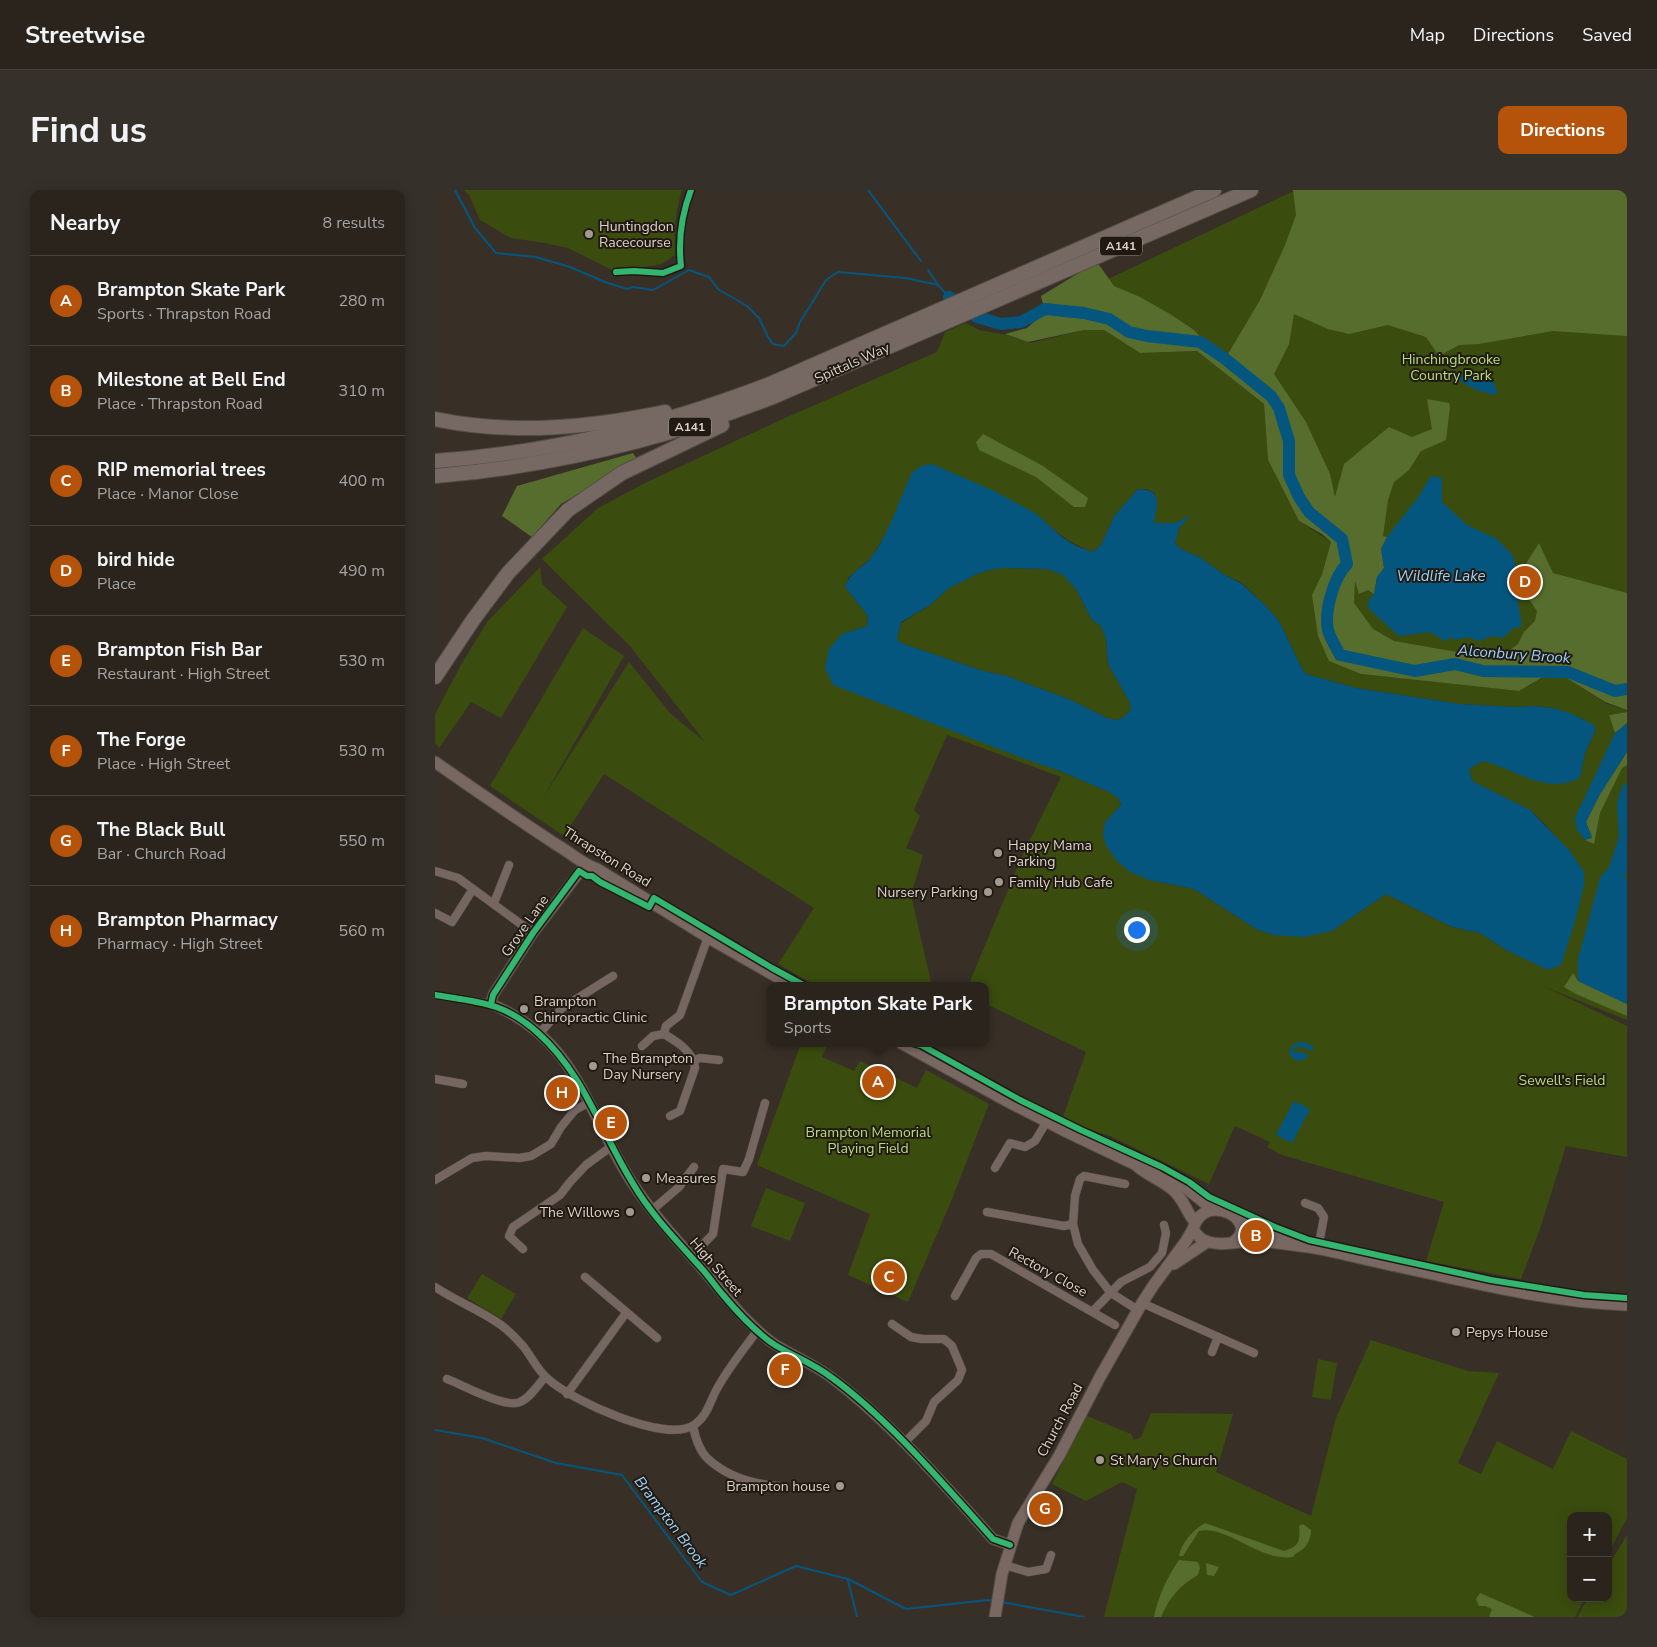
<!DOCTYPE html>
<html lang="en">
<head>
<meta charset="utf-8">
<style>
	body { margin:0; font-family:"Nunito Sans",sans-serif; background:#36302a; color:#f1f3f6 }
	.controls { position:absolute; right:15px; bottom:15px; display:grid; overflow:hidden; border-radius:10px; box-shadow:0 2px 12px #0003 }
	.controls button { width:45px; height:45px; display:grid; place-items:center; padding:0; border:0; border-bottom:1px solid #46413b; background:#2a241d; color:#f1f3f6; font:25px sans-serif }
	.you { position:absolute; left:701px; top:739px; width:18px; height:18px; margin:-12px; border:4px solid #fff; border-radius:50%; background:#1a73e8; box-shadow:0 0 0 8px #1a73e833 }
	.badge { display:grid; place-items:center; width:32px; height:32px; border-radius:50%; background:#b45309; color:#fff; font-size:16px; font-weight:700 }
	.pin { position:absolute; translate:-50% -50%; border:2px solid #fff; box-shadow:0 1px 5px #0006 }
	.popup { position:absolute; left:332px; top:792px; width:222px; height:65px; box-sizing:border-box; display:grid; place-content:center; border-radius:10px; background:#2a241d; filter:drop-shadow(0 1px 4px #0005); font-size:16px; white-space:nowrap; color:#a5a4a4 }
	.popup b { font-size:19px; color:#f1f3f6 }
	.popup::after { content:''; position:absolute; left:50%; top:100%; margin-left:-10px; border:10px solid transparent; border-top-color:#2a241d }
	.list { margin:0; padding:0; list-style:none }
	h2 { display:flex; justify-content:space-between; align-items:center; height:65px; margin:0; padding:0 20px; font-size:21px }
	h2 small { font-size:16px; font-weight:400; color:#a5a4a4 }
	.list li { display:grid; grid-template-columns:32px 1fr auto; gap:15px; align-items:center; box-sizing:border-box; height:90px; padding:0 20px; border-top:1px solid #46413b }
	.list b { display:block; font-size:19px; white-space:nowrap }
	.list p { margin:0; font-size:16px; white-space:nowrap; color:#a5a4a4 }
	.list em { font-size:16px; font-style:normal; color:#a5a4a4 }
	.map { position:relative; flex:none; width:1192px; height:1427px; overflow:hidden; border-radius:10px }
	header { display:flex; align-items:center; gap:30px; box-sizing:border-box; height:70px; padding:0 25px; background:#2a241d; border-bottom:1px solid #46413b }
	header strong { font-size:24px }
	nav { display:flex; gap:28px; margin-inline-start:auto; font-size:18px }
	.intro { display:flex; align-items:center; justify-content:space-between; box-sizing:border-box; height:120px; padding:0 30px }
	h1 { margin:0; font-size:35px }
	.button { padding:12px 22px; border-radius:10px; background:#b45309; color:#fff; font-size:18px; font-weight:700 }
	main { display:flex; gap:30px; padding:0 30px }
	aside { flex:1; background:#2a241d; border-radius:10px; box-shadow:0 2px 12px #0003 }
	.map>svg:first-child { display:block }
	.green { fill:#3b4c0f; fill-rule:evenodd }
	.forest { fill:#576d2d }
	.water { fill:#05567e; fill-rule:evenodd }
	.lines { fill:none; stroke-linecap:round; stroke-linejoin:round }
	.stream { stroke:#05567e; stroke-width:2 }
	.river { stroke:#05567e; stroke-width:12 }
	.minor-casing { stroke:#544d46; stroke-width:9 }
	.tertiary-casing { stroke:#544d46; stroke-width:12 }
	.secondary-casing { stroke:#544d46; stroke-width:13 }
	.trunk-casing { stroke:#544d46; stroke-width:16 }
	.minor { stroke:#766661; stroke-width:8 }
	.tertiary { stroke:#766661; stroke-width:10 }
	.secondary { stroke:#796762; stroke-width:11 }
	.trunk { stroke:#766963; stroke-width:14 }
	.cycleway-casing { stroke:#211a13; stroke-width:9 }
	.cycleway { stroke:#33b770; stroke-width:6 }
	.poi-dot { fill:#a29990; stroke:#211a13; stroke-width:2 }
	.labels { text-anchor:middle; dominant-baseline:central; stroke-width:4; stroke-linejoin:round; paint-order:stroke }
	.shield { fill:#211a13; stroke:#a39b92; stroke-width:1 }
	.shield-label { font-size:12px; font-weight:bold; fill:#dbd2c8 }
	.poi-label { font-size:14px; fill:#dbd2c8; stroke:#211a13; text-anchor:start }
	.park-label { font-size:14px; fill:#b8de7b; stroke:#211a13 }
	.street-label { font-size:14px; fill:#dbd2c8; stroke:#211a13 }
	.water-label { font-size:15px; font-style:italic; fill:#9ad2f9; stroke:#211a13 }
</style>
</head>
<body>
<header>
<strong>Streetwise</strong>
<nav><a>Map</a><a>Directions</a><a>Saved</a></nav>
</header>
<div class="intro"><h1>Find us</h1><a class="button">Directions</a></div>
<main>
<aside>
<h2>Nearby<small>8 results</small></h2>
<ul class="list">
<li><span class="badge">A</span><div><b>Brampton Skate Park</b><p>Sports · Thrapston Road</p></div><em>280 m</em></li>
<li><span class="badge">B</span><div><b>Milestone at Bell End</b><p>Place · Thrapston Road</p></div><em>310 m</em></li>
<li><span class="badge">C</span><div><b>RIP memorial trees</b><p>Place · Manor Close</p></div><em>400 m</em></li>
<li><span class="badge">D</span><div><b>bird hide</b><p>Place</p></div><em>490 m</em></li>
<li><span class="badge">E</span><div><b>Brampton Fish Bar</b><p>Restaurant · High Street</p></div><em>530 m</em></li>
<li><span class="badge">F</span><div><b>The Forge</b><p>Place · High Street</p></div><em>530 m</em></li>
<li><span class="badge">G</span><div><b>The Black Bull</b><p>Bar · Church Road</p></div><em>550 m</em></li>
<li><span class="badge">H</span><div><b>Brampton Pharmacy</b><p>Pharmacy · High Street</p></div><em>560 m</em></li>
</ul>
</aside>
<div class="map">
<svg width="1192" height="1427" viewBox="0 0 1192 1427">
	<rect width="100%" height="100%" fill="#383027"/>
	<g class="green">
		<path d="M29 0H247C240 24 239 40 240 65L227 74 181 82 133 58 110 53 76 48 45 30 34 5Z"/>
		<path d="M861 0H1192V499L1133 482 905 465 912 374 844 218 789 168 765 152 652 99Z"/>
		<path d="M531 133 544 140 572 145 596 153 649 140H669L705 163 762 161 829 214 833 270 864 331 896 352 887 384 877 405 926 484 1084 501 1111 486 1130 487 1172 514 1192 520V522L1174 525 1180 542 1192 533V830L1110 797 1192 836V967L1131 956 1105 1039 1086 1089 991 1071 1009 1012 847 965 832 957 835 952 800 936 774 994 675 946 648 937 628 927 651 862 551 814 550 796H533L588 664 626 587 512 545 479 620 485 626 471 658 488 665 476 705 497 796H382L343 774 379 718 169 584 129 646 55 596 148 438 189 466 108 608 194 472 235 523 270 552 195 456 107 369 163 318 212 292 350 228 502 162 510 142ZM703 299H712L720 303 719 333H740L754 326 744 338 740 354 748 360 766 368 788 384 807 393 830 415 844 431 866 477 871 484 921 498 1025 514 1080 517 1099 516 1118 518 1148 529 1160 541 1150 563 1145 587 1048 571 1034 579 1037 590 1041 593 1095 620 1110 634 1146 678 1105 775 1071 760 1045 743 1017 737 951 704 897 741 838 745 821 739 759 699 714 690 679 622 686 616 683 608 674 602 625 581 552 554 407 444 432 436 433 426 410 397 414 387 437 367 446 352 610 332C625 346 639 355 658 362L666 355 680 325Z"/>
		<path d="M105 377 107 394 132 417 66 528 36 512 4 558 0 553V524L26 475 52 432Z"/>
		<path d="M568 378 612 379 628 384 641 399 657 430 666 436 671 449 673 474 694 511 696 519 689 528 681 530 672 528 636 510 572 486 548 481 466 453 462 449 466 433 495 415 514 398 542 384 554 380Z"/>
		<path d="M366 853H393L387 867 419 881 425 871 482 898 491 880 554 914 517 1009 473 1112 413 1085 435 1024 322 975Z"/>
		<path d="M331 998 370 1013 355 1051 316 1036Z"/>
		<path d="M47 1084 81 1104 66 1129 32 1108Z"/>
		<path d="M936 1150 1033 1181 1064 1183 1023 1273 1046 1284 1062 1251 1118 1279 1136 1241 1192 1269V1328L1173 1364V1326H1136V1408H1150L1140 1427H669L702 1299 687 1292 651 1311 617 1294 652 1226 696 1244 699 1250 706 1247 716 1223 798 1224 781 1282 876 1326 901 1228Z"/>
		<path d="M883 1169 902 1173 896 1210 877 1207Z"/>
		<path d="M1192 1345V1427H1142L1153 1408H1173V1376Z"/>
	</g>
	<g class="forest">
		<path d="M858 0H1192V146L1118 141 1044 154 1024 155 1004 166 991 147 953 135 914 144 893 139 859 124 854 154 839 184 871 232 895 284 900 307 909 274 954 237 977 247 997 239 992 209 1014 213 1015 217 1011 250 986 261 974 280 959 292 953 310 948 346 952 347 946 359 949 378 942 387 939 404 933 400 924 404 920 391 919 413 938 439 959 451 1022 462 1075 460 1083 454 1089 442 1100 431 1102 421 1094 409 1082 407 1083 386 1104 353 1118 383 1192 403V520L1170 512 1130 487 1110 486 1084 501 926 484 894 471 883 446 877 405 887 384 896 352 887 344 864 331 833 270 829 214 762 161 705 163 669 140H649L593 152 570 144 592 138 610 122 606 106 662 72 679 96 705 107 735 124 759 140 783 166 793 164 825 110 850 55 861 25Z"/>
		<path d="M548 244 608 276 653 308 650 317H639L601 287 544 260 541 252Z"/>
		<path d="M198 263 202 269 126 314 97 347 67 326 82 296Z"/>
		<path d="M1192 522V533L1180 543 1174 525Z"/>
		<path d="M1192 562V575L1187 578 1165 623 1159 654 1150 650 1157 647 1151 632 1165 604Z"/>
		<path d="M1138 783 1143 791 1192 814V826L1141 804 1129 797Z"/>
		<path d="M770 1333 849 1361C865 1357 865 1350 864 1336L868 1334 876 1340C876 1347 873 1355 868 1359 863 1363 861 1362 858 1367 825 1372 791 1334 764 1341L748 1366H744C746 1353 759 1339 770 1333Z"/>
		<path d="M744 1370 763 1372 765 1378 763 1385C744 1396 735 1407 726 1427H719C723 1407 732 1387 744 1370Z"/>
		<path d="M771 1373 784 1377 779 1386 772 1385Z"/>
		<path d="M1045 1403 1100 1427H1054L1057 1419 1050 1416H1044L1041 1409Z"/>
	</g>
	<g class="water">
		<path d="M1019 183 1028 184 1035 189H1056L1059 191 1062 203 1059 205 1039 199 1018 187Z"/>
		<path d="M497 274 559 301 600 323 627 347 641 356 658 362 666 355 680 325 703 299C729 300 722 314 719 333H740L756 325 744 338 740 354 748 360 766 368 788 384 807 394 830 415 844 431 866 477 871 484 921 498 1025 514 1080 517 1099 516 1118 518 1135 523 1159 535 1160 541 1150 563 1145 587C1115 607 1078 578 1048 571L1034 579 1037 590 1041 593 1095 620 1134 660 1149 682V694L1141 728 1126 775 1113 780 1071 760 1045 743 1017 737 951 704 897 741 869 747 838 745 821 739 759 699 714 690 695 682 681 670 671 655 668 645 670 632 686 615 683 608 674 602 625 581 590 569 398 495 390 478 394 459 407 444 432 436 433 426 410 397C416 380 428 379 438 365 454 343 465 308 477 283L486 276ZM568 378 612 379 628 385 641 399 657 430 666 436 671 449 673 474 694 511 696 519 688 528 681 530 672 528 636 510 572 486 548 481 466 453 462 449 466 432 495 415 514 398 542 384 554 380Z"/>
		<path d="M996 286 1007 288V312L1032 335 1062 349 1078 366 1083 386 1082 407 1087 436 1077 439 1068 448 1057 446 1044 451 1033 447 1020 450 1017 447 1010 451 995 442 964 446 933 418 934 410 939 404 942 387 949 378 946 359 952 347 984 306Z"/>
		<path d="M1192 533V562L1164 606 1151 632 1157 648 1150 650 1142 640 1140 628 1180 543Z"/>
		<path d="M1192 593V680L1190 686 1192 690V814L1143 791V769L1165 688 1174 677 1184 647 1182 613 1187 596Z"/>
		<path d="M864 852H870L879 857 877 861C871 858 866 855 859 859V862H867L873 865 871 869 861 871 854 864 857 856Z"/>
		<path d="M859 911 875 919 857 953 841 945Z"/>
	</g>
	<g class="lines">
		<g class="stream">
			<path d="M20 0 40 38 61 63 101 67 135 77 170 92 192 99 198 97 218 100 254 80 274 87 283 99 312 116 324 128 333 147 338 154 349 156 361 143 365 132 391 90 403 82 470 88 494 93 503 95 514 107"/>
			<path d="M433 0 486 71"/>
			<path d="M493 80 503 95"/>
			<path d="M0 1240 47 1248 121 1273 187 1285 267 1392 296 1405 361 1376 413 1389 471 1419 553 1410 559 1411"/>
			<path d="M413 1390 422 1427"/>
			<path d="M566 1412 649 1427"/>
		</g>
		<path class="river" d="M514 107 542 127 566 134 586 132 610 119 649 123 674 129 694 142 712 146 765 152 789 168 836 206 844 218 854 251V285L864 307 874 322 907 349 912 374C899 387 889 421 893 440 895 448 901 457 905 465L980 481 1020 474 1048 481 1133 482 1180 501 1192 499"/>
		<defs>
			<g id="minor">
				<path d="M0 681 23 688 98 743"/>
				<path d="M59 713 74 675"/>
				<path d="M0 723 17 732 38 699"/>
				<path d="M0 805 56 814"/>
				<path d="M104 844 127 818 178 786"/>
				<path d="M207 856 218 846 229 844"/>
				<path d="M260 870 265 868 284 870"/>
				<path d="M0 889 28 894"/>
				<path d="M235 926 245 921 260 878C259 862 241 851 229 844L231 836 245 825 273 747"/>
				<path d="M560 978 575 953 590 957 600 951 612 931"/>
				<path d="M0 990 37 968 51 966 84 968 96 966 116 954 126 937 140 920 155 912"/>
				<path d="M690 994 649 986 645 989 640 1006 638 1034 643 1054 658 1080 676 1103 703 1120"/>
				<path d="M870 1013 883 1018 889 1027 883 1059"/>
				<path d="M216 1021 244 997 259 977"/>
				<path d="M552 1022 629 1036 638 1034"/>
				<path d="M88 1059 74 1046 78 1037 125 1005 135 992 151 975 177 956"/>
				<path d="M256 1067 278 1044 288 979 308 982 314 969 330 913"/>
				<path d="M150 1087 222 1148"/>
				<path d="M0 1097C21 1111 45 1120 66 1135 74 1141 81 1148 88 1156 97 1167 102 1180 113 1189 136 1210 230 1254 259 1235 273 1226 275 1210 283 1197 294 1177 309 1159 322 1141"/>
				<path d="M520 1106 541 1068 546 1064H556L680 1135"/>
				<path d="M707 1113 819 1163"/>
				<path d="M658 1121 686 1092 715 1077 727 1063 731 1043 729 1035"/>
				<path d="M457 1134 476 1147 487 1149H509L517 1156 527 1180 523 1190 499 1212 491 1231 469 1253"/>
				<path d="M777 1162 783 1147"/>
				<path d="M12 1189C28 1195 71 1219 85 1212 95 1208 103 1195 110 1187"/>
				<path d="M132 1204 191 1123"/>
				<path d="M258 1236C260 1246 264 1260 272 1268 291 1286 317 1294 343 1296"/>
				<path d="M570 1375 593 1382 611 1379 616 1365"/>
			</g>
			<path id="tertiary" d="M150 675 98 743 58 805 56 814C144 850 152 925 198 994 219 1026 245 1053 270 1082 282 1097 294 1111 307 1125 318 1136 328 1147 341 1155 359 1166 380 1175 397 1188 457 1234 508 1293 558 1349L575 1355"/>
			<g id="secondary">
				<path d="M0 572C40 600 81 628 122 655 136 663 147 674 162 679L279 751 358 796"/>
				<path d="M466 853 570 910 634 943 699 974 713 977 740 989 772 1015 784 1020"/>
				<path d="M702 976C713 986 727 990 738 1000 749 1009 751 1022 760 1032"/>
				<path d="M801 1027 865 1052"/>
				<path d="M797 1053C829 1033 770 998 758 1039 761 1044 765 1049 771 1051 786 1057 805 1051 821 1051 838 1052 856 1055 874 1057 900 1061 926 1069 952 1074 1031 1091 1111 1112 1192 1115"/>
				<path d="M739 1074 772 1052"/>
				<path d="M560 1427 567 1384 583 1333 624 1266 665 1187 707 1113 718 1096 751 1051 758 1039"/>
			</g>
			<g id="trunk">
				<path d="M0 229C77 245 153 238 230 222"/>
				<path d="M0 271C120 262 223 237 335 194L779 0"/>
				<path d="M0 286C119 276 229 250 340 206L816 0"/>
				<path d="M0 487 38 430 73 383 133 320 187 283 287 235"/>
			</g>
		</defs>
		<use href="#minor" class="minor-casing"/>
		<use href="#tertiary" class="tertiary-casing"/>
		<use href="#secondary" class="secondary-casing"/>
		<use href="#trunk" class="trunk-casing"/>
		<use href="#minor" class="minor"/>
		<use href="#tertiary" class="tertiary"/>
		<use href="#secondary" class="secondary"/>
		<use href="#trunk" class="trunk"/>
		<defs>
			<g id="cycleway">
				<path d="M181 82 199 81 228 83 246 76C243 49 246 26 256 0"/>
				<path d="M0 805C43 812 69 812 103 843 149 884 166 942 197 992 216 1025 243 1052 268 1080 275 1088 281 1097 288 1105 303 1123 320 1142 340 1155 358 1166 379 1174 396 1187 454 1229 510 1296 558 1349L575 1355"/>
				<path d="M56 814 58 805 98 743 144 681 152 686H157L165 692 214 717 219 708 337 778 370 796"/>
				<path d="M478 853 486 855 585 910 646 940 727 977 754 992 774 1007 840 1037 874 1050 1056 1090 1149 1105 1192 1108"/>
			</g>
		</defs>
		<use href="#cycleway" class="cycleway-casing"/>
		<use href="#cycleway" class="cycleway"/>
	</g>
	<g class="poi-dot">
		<circle cx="154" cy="44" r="5"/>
		<circle cx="563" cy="663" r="5"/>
		<circle cx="564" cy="692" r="5"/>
		<circle cx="553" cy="702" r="5"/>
		<circle cx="89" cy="819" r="5"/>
		<circle cx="158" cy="876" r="5"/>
		<circle cx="211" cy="988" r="5"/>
		<circle cx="195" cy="1022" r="5"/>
		<circle cx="1021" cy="1142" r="5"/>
		<circle cx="665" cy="1270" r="5"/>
		<circle cx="405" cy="1296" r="5"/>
	</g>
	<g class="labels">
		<g class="shield">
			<rect x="665" y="46.5" width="42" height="19" rx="4"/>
			<rect x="234" y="227.5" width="42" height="19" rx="4"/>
		</g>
		<g class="shield-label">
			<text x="686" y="56">A141</text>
			<text x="255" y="237">A141</text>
		</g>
		<g class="poi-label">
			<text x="164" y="36">Huntingdon<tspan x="164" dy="16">Racecourse</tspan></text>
			<text x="573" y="655">Happy Mama<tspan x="573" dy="16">Parking</tspan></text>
			<text x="574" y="692">Family Hub Cafe</text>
			<text x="543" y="702" text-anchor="end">Nursery Parking</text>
			<text x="99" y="811">Brampton<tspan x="99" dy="16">Chiropractic Clinic</tspan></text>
			<text x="168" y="868">The Brampton<tspan x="168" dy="16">Day Nursery</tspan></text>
			<text x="221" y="988">Measures</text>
			<text x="185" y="1022" text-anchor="end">The Willows</text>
			<text x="1031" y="1142">Pepys House</text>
			<text x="675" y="1270">St Mary's Church</text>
			<text x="395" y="1296" text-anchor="end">Brampton house</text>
		</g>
		<g class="park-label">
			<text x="1016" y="169">Hinchingbrooke<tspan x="1016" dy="16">Country Park</tspan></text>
			<text x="1127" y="890">Sewell's Field</text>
			<text x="433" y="942">Brampton Memorial<tspan x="433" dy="16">Playing Field</tspan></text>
		</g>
		<g class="street-label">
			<text transform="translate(417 173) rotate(-24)">Spittals Way</text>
			<text transform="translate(172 667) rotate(32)">Thrapston Road</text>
			<text transform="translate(90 736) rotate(-55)">Grove Lane</text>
			<text transform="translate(281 1077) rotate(49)">High Street</text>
			<text transform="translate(613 1082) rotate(29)">Rectory Close</text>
			<text transform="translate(625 1230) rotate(-62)">Church Road</text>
		</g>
		<g class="water-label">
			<text x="1006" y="386">Wildlife Lake</text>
			<text transform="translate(1079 464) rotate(4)">Alconbury Brook</text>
			<text transform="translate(236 1332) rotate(53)">Brampton Brook</text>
		</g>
	</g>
</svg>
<div class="controls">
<button>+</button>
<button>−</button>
</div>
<div class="you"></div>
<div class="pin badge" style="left:443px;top:892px">A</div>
<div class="popup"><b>Brampton Skate Park</b>Sports</div>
<div class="pin badge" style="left:821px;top:1046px">B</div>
<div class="pin badge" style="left:454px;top:1087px">C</div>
<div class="pin badge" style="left:1090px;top:392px">D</div>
<div class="pin badge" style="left:176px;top:933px">E</div>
<div class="pin badge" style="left:350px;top:1180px">F</div>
<div class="pin badge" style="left:610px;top:1319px">G</div>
<div class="pin badge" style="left:127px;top:903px">H</div>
</div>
</main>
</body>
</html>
